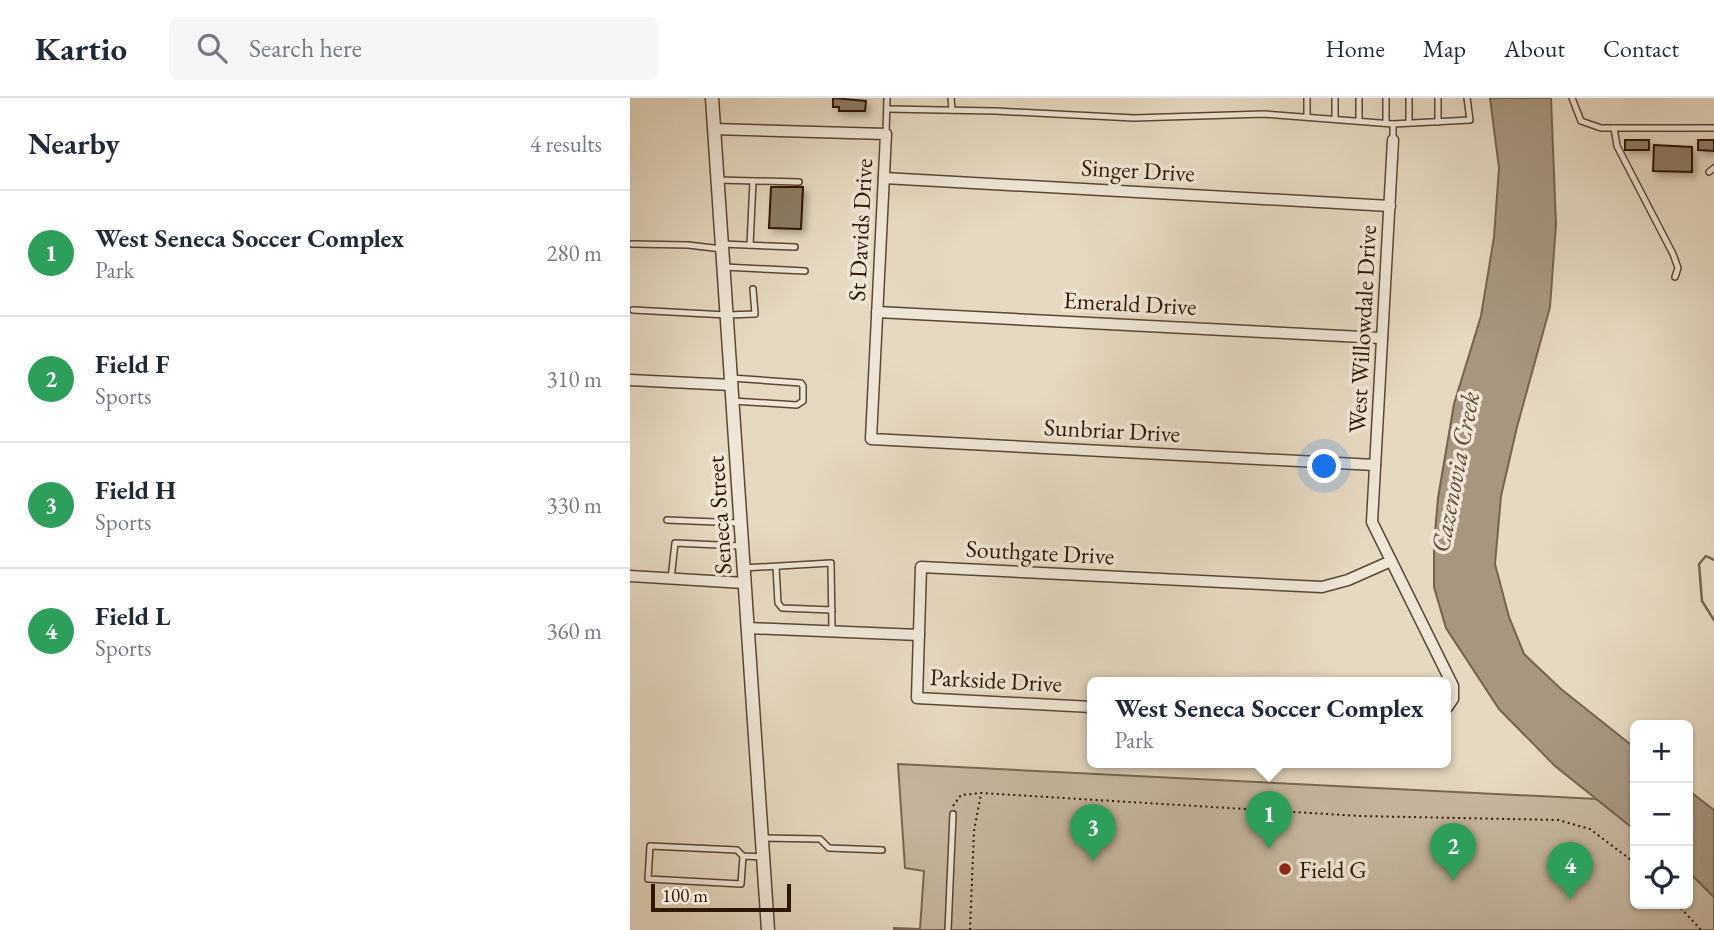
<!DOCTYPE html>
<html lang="en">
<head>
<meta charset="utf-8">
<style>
	body { margin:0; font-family:"EB Garamond",serif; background:#f6f6f7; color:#1f2937 }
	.controls { position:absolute; right:21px; bottom:21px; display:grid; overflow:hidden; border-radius:10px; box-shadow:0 2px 5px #0004 }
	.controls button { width:63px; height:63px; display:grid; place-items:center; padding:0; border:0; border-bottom:2px solid #e0e1e3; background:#fff; color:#1f2937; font:35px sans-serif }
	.scale { position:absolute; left:21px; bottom:18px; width:140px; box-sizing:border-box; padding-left:7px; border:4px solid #2d1604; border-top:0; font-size:19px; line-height:24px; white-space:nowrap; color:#2d1604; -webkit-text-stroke:5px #efe6d7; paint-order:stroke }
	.you { position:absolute; left:695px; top:369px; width:24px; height:24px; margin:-18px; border:5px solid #fff; border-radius:50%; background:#1a73e8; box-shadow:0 0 0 10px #1a73e833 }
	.badge { display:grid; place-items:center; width:46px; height:46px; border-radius:50%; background:#111827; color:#fff; font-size:23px; font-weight:700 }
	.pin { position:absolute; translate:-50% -58px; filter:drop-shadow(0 2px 4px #0008) }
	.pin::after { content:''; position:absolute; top:37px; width:24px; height:21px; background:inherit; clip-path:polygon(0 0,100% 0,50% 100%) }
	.popup { position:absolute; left:457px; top:579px; width:364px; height:91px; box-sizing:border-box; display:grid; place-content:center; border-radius:10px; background:#fff; filter:drop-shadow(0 2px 5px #0005); font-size:23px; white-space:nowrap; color:#747a83 }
	.popup b { font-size:26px; color:#1f2937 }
	.popup::after { content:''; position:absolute; left:50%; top:100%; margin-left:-14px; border:14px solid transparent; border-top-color:#fff }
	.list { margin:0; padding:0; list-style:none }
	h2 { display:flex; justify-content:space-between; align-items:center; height:91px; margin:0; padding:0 28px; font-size:30px }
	h2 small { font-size:23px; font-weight:400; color:#747a83 }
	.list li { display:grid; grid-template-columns:46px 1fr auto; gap:21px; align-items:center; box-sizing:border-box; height:126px; padding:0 28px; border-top:2px solid #e0e1e3 }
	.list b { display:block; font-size:26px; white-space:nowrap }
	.list p { margin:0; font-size:23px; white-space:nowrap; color:#747a83 }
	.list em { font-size:23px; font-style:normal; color:#747a83 }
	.icon { flex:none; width:38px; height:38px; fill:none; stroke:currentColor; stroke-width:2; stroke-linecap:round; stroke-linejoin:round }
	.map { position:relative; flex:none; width:1084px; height:832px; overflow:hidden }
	header { display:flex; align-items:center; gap:42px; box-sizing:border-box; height:98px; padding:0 35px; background:#fff; border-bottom:2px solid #e0e1e3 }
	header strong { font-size:33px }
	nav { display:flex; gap:38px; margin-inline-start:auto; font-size:24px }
	.search { width:490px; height:63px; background:#f6f6f7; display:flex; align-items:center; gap:18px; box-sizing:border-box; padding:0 24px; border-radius:10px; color:#747a83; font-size:26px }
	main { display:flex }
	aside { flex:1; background:#fff }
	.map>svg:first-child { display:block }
	.green { fill:#c7b8a1; stroke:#7a6752; stroke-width:2 }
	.water { fill:#a79781; stroke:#76634f; stroke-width:2 }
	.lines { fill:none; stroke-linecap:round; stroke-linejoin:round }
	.stream { stroke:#76634f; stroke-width:2.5 }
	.building { fill:#8d7b66; stroke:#2d1604; stroke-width:2; filter:url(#shadow) }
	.service-casing { stroke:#5b4733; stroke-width:8 }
	.minor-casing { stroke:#5b4733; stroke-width:13 }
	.tertiary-casing { stroke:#5b4733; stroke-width:15 }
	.path { stroke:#2d1604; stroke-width:2; stroke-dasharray:2 3.5; stroke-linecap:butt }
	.service { stroke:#efe6d7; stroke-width:5 }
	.minor { stroke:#efe6d7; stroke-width:10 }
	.tertiary { stroke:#efe6d7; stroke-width:12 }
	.poi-dot { fill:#8f2418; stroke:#efe6d7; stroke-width:2.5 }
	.labels { text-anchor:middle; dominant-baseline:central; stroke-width:7; stroke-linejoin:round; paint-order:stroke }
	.street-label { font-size:24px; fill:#2d1604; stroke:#efe6d7 }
	.poi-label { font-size:24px; fill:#2d1604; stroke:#efe6d7; text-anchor:start }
	.water-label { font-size:26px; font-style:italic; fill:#5e4a36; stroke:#efe6d7 }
</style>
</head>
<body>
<header>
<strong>Kartio</strong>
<div class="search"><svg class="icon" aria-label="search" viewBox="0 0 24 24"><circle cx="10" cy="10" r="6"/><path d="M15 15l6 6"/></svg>Search here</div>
<nav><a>Home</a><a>Map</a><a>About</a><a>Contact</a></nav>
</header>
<main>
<aside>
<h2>Nearby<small>4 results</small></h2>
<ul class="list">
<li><span class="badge" style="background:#2e9e5b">1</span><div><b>West Seneca Soccer Complex</b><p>Park</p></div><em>280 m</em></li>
<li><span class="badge" style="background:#2e9e5b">2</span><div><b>Field F</b><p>Sports</p></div><em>310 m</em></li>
<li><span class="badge" style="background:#2e9e5b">3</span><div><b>Field H</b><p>Sports</p></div><em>330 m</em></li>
<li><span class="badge" style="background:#2e9e5b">4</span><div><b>Field L</b><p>Sports</p></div><em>360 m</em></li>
</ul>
</aside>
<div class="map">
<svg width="1084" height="832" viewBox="0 0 1084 832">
	<defs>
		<filter id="shadow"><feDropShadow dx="4" dy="4" stdDeviation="3.5" flood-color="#0004"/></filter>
	</defs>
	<rect width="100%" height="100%" fill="#e6d9c1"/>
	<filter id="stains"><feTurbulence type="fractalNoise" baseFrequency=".00286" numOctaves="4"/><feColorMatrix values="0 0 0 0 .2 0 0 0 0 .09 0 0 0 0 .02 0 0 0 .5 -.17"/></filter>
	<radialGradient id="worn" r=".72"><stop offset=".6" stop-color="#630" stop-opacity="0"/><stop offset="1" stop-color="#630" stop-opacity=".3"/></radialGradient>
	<path class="green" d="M268 666 967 701 1005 732V806H1058V773L1084 799V832H264V830L290 831 294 773 275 770Z"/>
	<g class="water">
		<path d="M860 0H921L926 126 920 209 887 329 871 398 865 466 879 519 894 556 931 591 1005 650V732L925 668 869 611 816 530 804 489V446L808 400 824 306 851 218 864 139 869 70Z"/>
		<path d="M1058 692 1084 712V799L1058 773Z"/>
	</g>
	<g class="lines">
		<path class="stream" d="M1084 462 1076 458 1069 466 1072 503 1084 522"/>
	</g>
	<g class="building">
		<path d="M203 0 236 3 235 13H209V9H203Z"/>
		<rect x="995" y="42" width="24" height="10"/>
		<path d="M1068 42H1084V53L1068 52Z"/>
		<path d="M1024 47 1062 49V74L1023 73Z"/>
		<path d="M141 89H173L171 131 139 130Z"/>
	</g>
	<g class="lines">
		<defs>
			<g id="service">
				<path d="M321 0 322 12"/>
				<path d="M677 0V19"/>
				<path d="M705 0V21"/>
				<path d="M729 0V23"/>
				<path d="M779 0V25"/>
				<path d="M808 0V24"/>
				<path d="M942 0 951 23 971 30H1084"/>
				<path d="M257 11 365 13 504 20 634 16 763 26V41"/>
				<path d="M756 25V0"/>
				<path d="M763 26 840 22 837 0"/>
				<path d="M984 30 987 48 1043 156 1048 170 1045 179"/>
				<path d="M256 36 257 0"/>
				<path d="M1079 74 1084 70"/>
				<path d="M88 82 169 84"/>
				<path d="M2 146 58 147 92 151"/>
				<path d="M92 146 165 149"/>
				<path d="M120 147 123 83"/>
				<path d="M94 169 175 173"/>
				<path d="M3 212 97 217 125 216 123 191"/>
				<path d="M101 280 171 285 173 288V303L167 307 102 303"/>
				<path d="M37 422 110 425"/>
				<path d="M146 469 148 505 152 510 202 512"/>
				<path d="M113 470 201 465 202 533"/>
				<path d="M41 481 45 445 111 448"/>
				<path d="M132 740 190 741 199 750 252 752"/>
				<path d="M113 758 107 752 20 748 18 781 111 786 113 758 133 759"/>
				<path d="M318 832 323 716"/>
			</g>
			<g id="minor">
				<path d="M84 31 256 36 241 341 745 367"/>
				<path d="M763 42 742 424 823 588V601L816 611"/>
				<path d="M254 80 760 108"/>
				<path d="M247 214 751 240"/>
				<path d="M0 282 101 287"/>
				<path d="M0 478 114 485"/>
				<path d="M118 530 289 537"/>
				<path d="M462 609 287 600 291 469 692 489 718 482 761 463"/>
			</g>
			<path id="tertiary" d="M82 0 138 832"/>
		</defs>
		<use href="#service" class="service-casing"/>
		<use href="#minor" class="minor-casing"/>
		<use href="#tertiary" class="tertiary-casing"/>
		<g class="path">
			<path d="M323 708 331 697 351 695 730 718 928 722 960 731 1005 765"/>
			<path d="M1047 806 1071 832"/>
			<path d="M340 832 344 733 351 696"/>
		</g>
		<use href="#service" class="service"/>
		<use href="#minor" class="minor"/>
		<use href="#tertiary" class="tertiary"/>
	</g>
	<circle class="poi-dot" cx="655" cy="771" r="7"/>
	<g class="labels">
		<g class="street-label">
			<text transform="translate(508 72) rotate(3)">Singer Drive</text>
			<text transform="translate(230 132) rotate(-87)">St Davids Drive</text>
			<text transform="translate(500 205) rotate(3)">Emerald Drive</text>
			<text transform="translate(732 231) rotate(-87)">West Willowdale Drive</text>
			<text transform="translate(482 332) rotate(3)">Sunbriar Drive</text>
			<text transform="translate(89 417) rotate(-94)">Seneca Street</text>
			<text transform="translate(410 454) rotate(3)">Southgate Drive</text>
			<text transform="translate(366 582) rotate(3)">Parkside Drive</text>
		</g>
		<g class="poi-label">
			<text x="669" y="771">Field G</text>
		</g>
		<g class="water-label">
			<text transform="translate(825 374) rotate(-79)">Cazenovia Creek</text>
		</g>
	</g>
	<rect width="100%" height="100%" filter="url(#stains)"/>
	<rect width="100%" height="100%" fill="url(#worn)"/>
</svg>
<div class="controls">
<button>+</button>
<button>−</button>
<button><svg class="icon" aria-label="locate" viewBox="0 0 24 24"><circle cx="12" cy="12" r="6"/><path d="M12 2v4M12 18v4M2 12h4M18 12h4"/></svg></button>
</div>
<div class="scale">100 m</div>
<div class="you"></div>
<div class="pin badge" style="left:639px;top:751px;background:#2e9e5b">1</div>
<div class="popup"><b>West Seneca Soccer Complex</b>Park</div>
<div class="pin badge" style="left:823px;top:783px;background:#2e9e5b">2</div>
<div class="pin badge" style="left:463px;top:764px;background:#2e9e5b">3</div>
<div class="pin badge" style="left:940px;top:802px;background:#2e9e5b">4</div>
</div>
</main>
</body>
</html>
